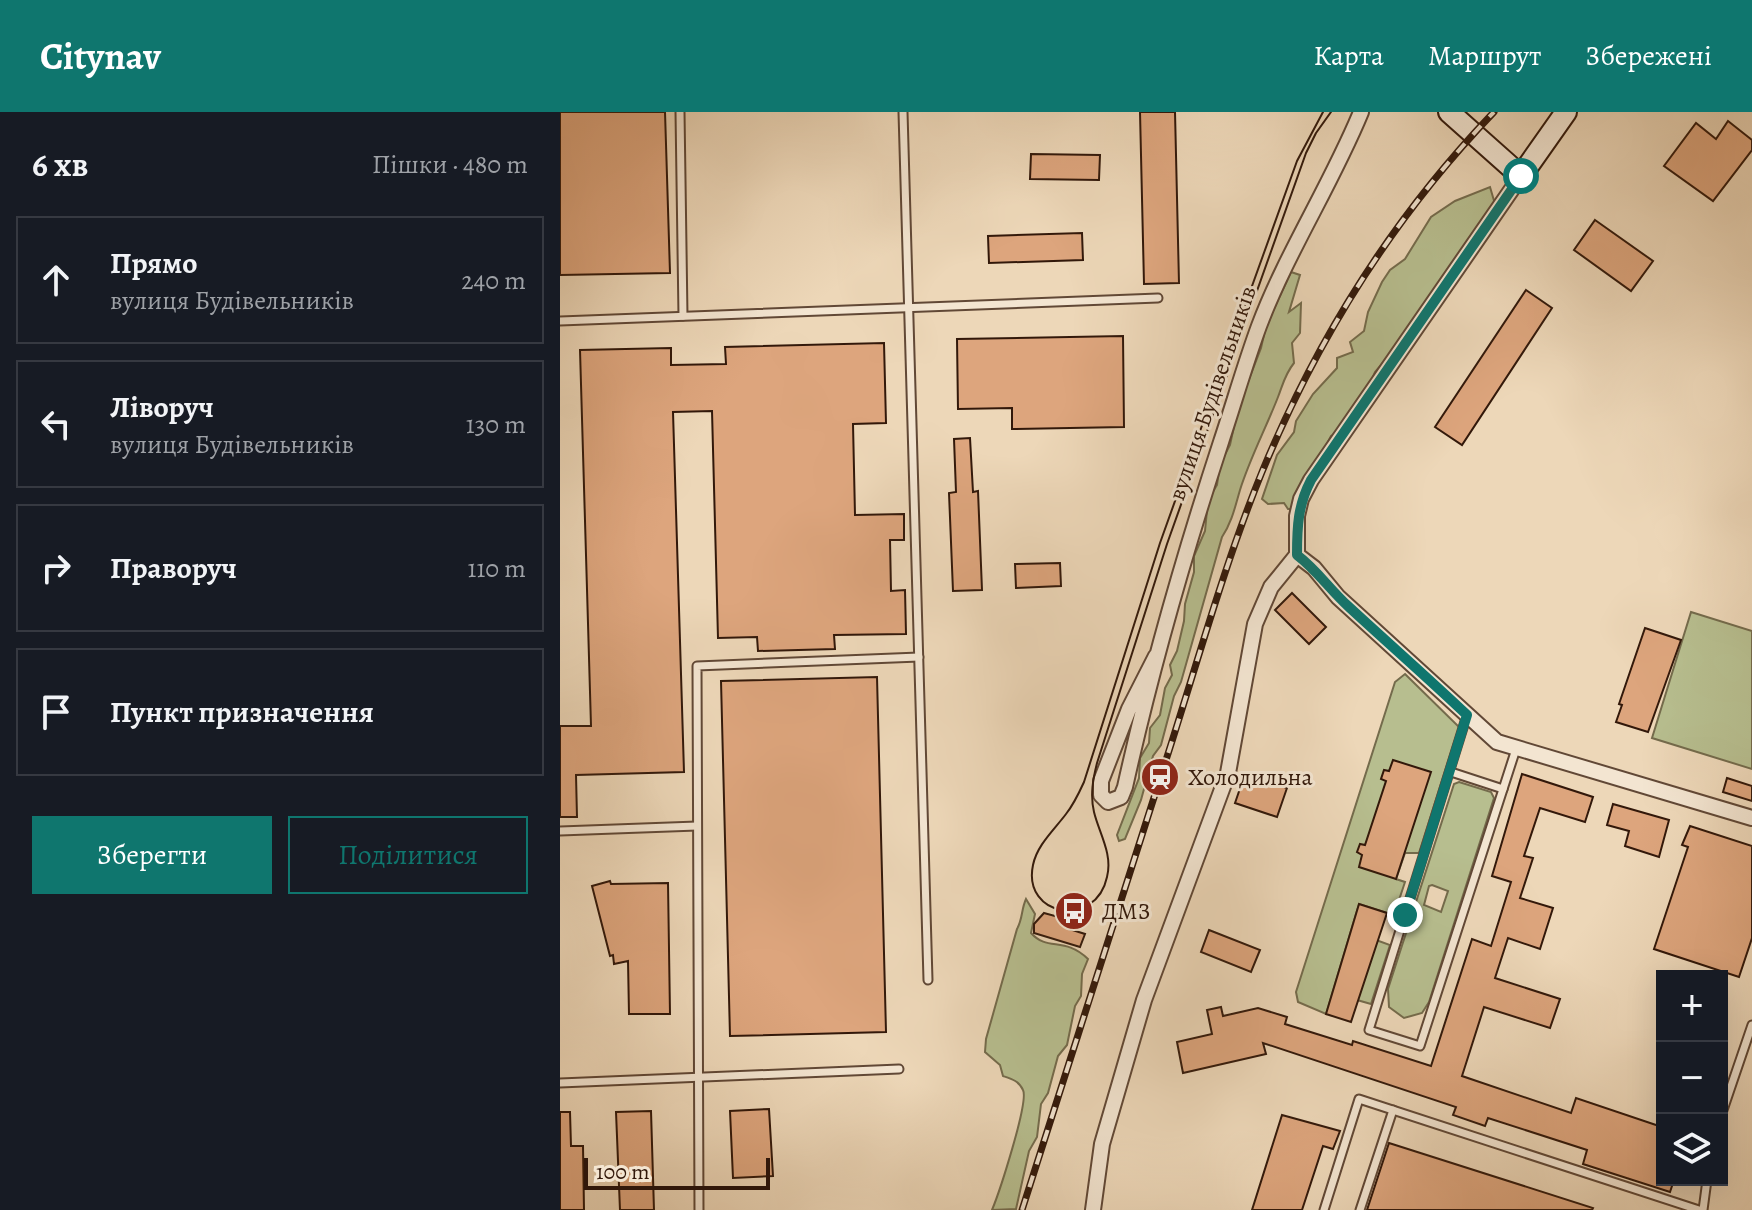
<!DOCTYPE html>
<html lang="uk">
<head>
<meta charset="utf-8">
<style>
	body { margin:0; font-family:Alegreya,serif; background:#20242c; color:#f1f3f6 }
	.controls { position:absolute; right:24px; bottom:24px; display:grid; overflow:hidden; border-radius:0px; box-shadow:0 8px 32px #0002 }
	.controls button { width:72px; height:72px; display:grid; place-items:center; padding:0; border:0; border-bottom:2px solid #363941; background:#171b24; color:#f1f3f6; font:40px sans-serif }
	.scale { position:absolute; left:24px; bottom:20px; width:186px; box-sizing:border-box; padding-left:8px; border:4px solid #32180a; border-top:0; font-size:22px; line-height:28px; white-space:nowrap; color:#32180a; -webkit-text-stroke:6px #f3e5d1; paint-order:stroke }
	.stop { position:absolute; width:24px; height:24px; margin:-18px; border:6px solid #0f766e; border-radius:50%; background:#fff }
	.stop.end { background:#0f766e; border-color:#fff; box-shadow:0 2px 8px #0008 }
	.list { margin:0; padding:0; list-style:none }
	h2 { display:flex; justify-content:space-between; align-items:center; height:104px; margin:0; padding:0 32px; font-size:34px }
	h2 small { font-size:26px; font-weight:400; color:#9ea1a6 }
	.list li { display:grid; grid-template-columns:52px 1fr auto; gap:24px; align-items:center; box-sizing:border-box; height:128px; margin:0 16px 16px; padding:0 16px; border:2px solid #363941; border-radius:0px }
	.list b { display:block; font-size:30px; white-space:nowrap }
	.list p { margin:0; font-size:26px; white-space:nowrap; color:#9ea1a6 }
	.list em { font-size:26px; font-style:normal; color:#9ea1a6 }
	.actions { display:flex; gap:16px; padding:24px 32px }
	.actions a { flex:1; padding:18px 0; border:2px solid #0f766e; border-radius:0px; text-align:center; font-size:28px; color:#0f766e }
	.actions .main { background:#0f766e; color:#fff }
	.icon { flex:none; width:44px; height:44px; fill:none; stroke:currentColor; stroke-width:2; stroke-linecap:round; stroke-linejoin:round }
	.map { position:relative; flex:none; width:1192px; height:1098px; overflow:hidden }
	header { display:flex; align-items:center; gap:48px; box-sizing:border-box; height:112px; padding:0 40px; background:#0f766e; color:#fff }
	header strong { font-size:38px }
	nav { display:flex; gap:44px; margin-inline-start:auto; font-size:28px }
	main { display:flex }
	aside { flex:1; background:#171b24 }
	.map>svg:first-child { display:block }
	.green { fill:#b7be8f; stroke:#746b4c; stroke-width:2; fill-rule:evenodd }
	.building { fill:#dda57d; stroke:#32180a; stroke-width:2 }
	.lines { fill:none; stroke-linecap:round; stroke-linejoin:round }
	.lane-casing { stroke:#614836; stroke-width:11 }
	.street-casing { stroke:#614836; stroke-width:18 }
	.secondary-casing { stroke:#32180a; stroke-width:24 }
	.lane { stroke:#f3e5d1; stroke-width:7 }
	.street { stroke:#f3e5d1; stroke-width:14 }
	.secondary { stroke:#f3e5d1; stroke-width:20 }
	.tram { stroke:#32180a; stroke-width:2 }
	.rail-casing { stroke:#32180a; stroke-width:7 }
	.rail { stroke:#f3e5d1; stroke-width:4; stroke-dasharray:12; stroke-linecap:butt }
	.route { stroke:#0f766e; stroke-width:10 }
	.labels { text-anchor:middle; dominant-baseline:central; stroke-width:6; stroke-linejoin:round; paint-order:stroke }
	.street-label { font-size:24px; fill:#32180a; stroke:#f3e5d1 }
	.poi-label { font-size:24px; fill:#32180a; stroke:#f3e5d1; text-anchor:start }
</style>
</head>
<body>
<header>
<strong>Citynav</strong>
<nav><a>Карта</a><a>Маршрут</a><a>Збережені</a></nav>
</header>
<main>
<aside>
<h2>6 хв<small>Пішки · 480 m</small></h2>
<ul class="list">
<li><svg class="icon" aria-label="ahead" viewBox="0 0 24 24"><path d="M12 20V5M6 11l6-6 6 6"/></svg><div><b>Прямо</b><p>вулиця Будівельників</p></div><em>240 m</em></li>
<li><svg class="icon" aria-label="left" viewBox="0 0 24 24"><path d="M17 20v-9H6M10 6l-5 5 5 5"/></svg><div><b>Ліворуч</b><p>вулиця Будівельників</p></div><em>130 m</em></li>
<li><svg class="icon" aria-label="right" viewBox="0 0 24 24"><path d="M7 20v-9h11M14 6l5 5-5 5"/></svg><div><b>Праворуч</b></div><em>110 m</em></li>
<li><svg class="icon" aria-label="arrive" viewBox="0 0 24 24"><path d="M6 21V4h12l-3 4 3 4H6"/></svg><div><b>Пункт призначення</b></div></li>
</ul>
<div class="actions"><a class="main">Зберегти</a><a>Поділитися</a></div>
</aside>
<div class="map">
<svg width="1192" height="1098" viewBox="0 0 1192 1098">
	<rect width="100%" height="100%" fill="#edd7b8"/>
	<filter id="stains"><feTurbulence type="fractalNoise" baseFrequency=".0025" numOctaves="4"/><feColorMatrix values="0 0 0 0 .2 0 0 0 0 .09 0 0 0 0 .02 0 0 0 .5 -.17"/></filter>
	<radialGradient id="worn" r=".72"><stop offset=".6" stop-color="#630" stop-opacity="0"/><stop offset="1" stop-color="#630" stop-opacity=".3"/></radialGradient>
	<g class="green">
		<path d="M930 75 935 92 840 231 815 260 807 279 777 321 771 324 733 397H728L724 391 708 392 702 387 717 343 734 320 736 309 753 282 777 256V246L793 240 790 230 804 219 808 200 822 170 830 158 845 147 871 105 895 89Z"/>
		<path d="M731 160 740 163 729 200 741 191 740 221 732 231 734 251C725 262 723 272 718 285 706 316 690 346 680 378 675 395 672 410 662 425L621 570 614 584 601 633 593 644 581 688 565 727 559 729 557 723 579 666 580 646 589 631 590 616 600 603 605 576 612 563 610 553 617 539 624 509 625 492 634 460V444L645 419 648 388 657 373 660 352 670 333 678 296 701 236 706 214Z"/>
		<path d="M1131 500 1192 519V657L1092 626Z"/>
		<path d="M845 562 899 615 859 741H845L836 767 845 770 836 797 827 801 799 792 766 902 738 890 736 880 835 570Z"/>
		<path d="M899 670 931 680 934 686 869 890 862 901 844 906 829 895 828 877 894 672ZM872 773 888 779 881 800 864 793 869 774Z"/>
		<path d="M466 787 475 802 471 821C488 840 504 824 528 847L522 862 521 884 515 894 507 933 498 944 488 981 481 992 477 1025 469 1039 456 1097 432 1098C439 1081 469 990 463 978 459 969 452 967 443 964L440 953 425 940 426 927 457 817C463 806 461 798 466 787Z"/>
		<path d="M816 828 830 833 811 892 797 888Z"/>
	</g>
	<g class="building">
		<path d="M0 0H105L110 161 0 163Z"/>
		<path d="M580 0H615L619 171 584 172Z"/>
		<path d="M1168 9 1192 28V38L1153 89 1104 54 1136 11 1156 27Z"/>
		<path d="M471 42 540 43 539 68 470 67Z"/>
		<path d="M1035 108 1093 149 1071 179 1014 138Z"/>
		<path d="M522 121 523 148 429 151 428 124Z"/>
		<path d="M966 178 992 196 902 333 875 315Z"/>
		<path d="M563 224 564 315 452 317V296L398 297 397 227Z"/>
		<path d="M324 231 326 311 293 312 295 403 344 402V428H330L331 479 345 478 346 522 274 523 275 537 198 539 197 525 158 526 152 299 113 300 124 660 16 663 17 705H0V614H31L20 238 111 236V253L166 252 165 235Z"/>
		<path d="M410 326 413 380 418 379 422 478 393 479 389 381 396 380 394 327Z"/>
		<path d="M500 451 501 474 456 476 455 452Z"/>
		<path d="M732 481 766 515 749 532 715 498Z"/>
		<path d="M1085 516 1121 528 1088 620 1056 610 1062 593 1059 592Z"/>
		<path d="M317 565 326 920 170 924 161 569Z"/>
		<path d="M833 648 871 660 836 767 799 755 802 743 797 740 800 732 805 733 826 669 821 667 824 658 829 659Z"/>
		<path d="M685 662 727 676 717 705 675 691Z"/>
		<path d="M962 662 1033 685 1025 710 980 696 964 744 973 746 960 786 993 796 980 837 948 826 935 866 1000 887 990 916 924 895 902 964 1011 1001 1016 986 1102 1015V1068H1114L1110 1080 1023 1052 1027 1038 928 1006 925 1014 893 1003 896 995 703 931 706 942 623 961 617 930 652 922 647 898 661 895 663 904 698 896 727 905 725 912 792 933 793 929 871 954 912 827 931 834 951 770 932 764Z"/>
		<path d="M1167 666 1192 674V689L1163 680Z"/>
		<path d="M1053 692 1109 708 1099 745 1065 734 1069 719 1047 713Z"/>
		<path d="M1130 714 1192 734V826L1179 865 1094 837 1128 735 1122 733Z"/>
		<path d="M50 769 51 772 108 771 110 902H69L68 849 54 852 53 843 50 844 32 774Z"/>
		<path d="M799 792 827 801 791 910 766 902Z"/>
		<path d="M484 801 506 807 509 817 525 822 520 835 474 821V812Z"/>
		<path d="M649 818 700 838 691 860 641 840Z"/>
		<path d="M209 997 213 1064 173 1066 170 999Z"/>
		<path d="M91 999 94 1098H60L56 1000Z"/>
		<path d="M0 1000H10L11 1034H23L24 1098H0Z"/>
		<path d="M722 1003 780 1019 773 1037 763 1034 742 1098H692Z"/>
		<path d="M829 1031 1033 1096 1032 1098H807Z"/>
	</g>
	<g class="lines">
		<defs>
			<g id="lane">
				<path d="M120 0 123 204"/>
				<path d="M343 0 368 868"/>
				<path d="M0 209 598 186"/>
				<path d="M907 603 809 918 860 934 956 637"/>
				<path d="M891 660 943 677"/>
				<path d="M0 719 137 714"/>
				<path d="M0 971 339 957"/>
				<path d="M1162 1001 1192 913"/>
				<path d="M139 1098 137 554 359 545"/>
				<path d="M764 1098 799 987 1139 1098"/>
				<path d="M800 1098 833 998"/>
				<path d="M1143 1098 1147 1068"/>
			</g>
			<g id="street">
				<path d="M737 443 754 456 778 485 937 630 1192 706"/>
				<path d="M596 544 569 597 541 669V683L548 690 561 685 565 675C591 558 624 443 661 330 674 291 685 252 699 214 727 140 771 73 801 0"/>
				<path d="M533 1098 542 1032 584 888 668 661 695 512 711 475 737 443V404L741 387 751 368 961 64"/>
			</g>
			<path id="secondary" d="M889 0 961 64 1006 0"/>
		</defs>
		<use href="#lane" class="lane-casing"/>
		<use href="#street" class="street-casing"/>
		<use href="#secondary" class="secondary-casing"/>
		<use href="#lane" class="lane"/>
		<use href="#street" class="street"/>
		<use href="#secondary" class="secondary"/>
		<path class="tram" d="M763 0 737 49 669 238 600 431 524 670C519 681 514 692 506 702 494 718 477 733 473 753 462 805 536 817 547 765 553 742 539 721 534 700 530 683 533 667 537 651L607 432 746 41 756 21 771 0"/>
		<defs>
			<path id="rail" d="M462 1098C510 948 558 798 606 648 637 552 664 453 702 360 757 227 834 104 934 0"/>
		</defs>
		<use href="#rail" class="rail-casing"/>
		<use href="#rail" class="rail"/>
	</g>
	<g class="lines">
		<path class="route" d="M845 803 907 603C868 566 828 531 789 495 770 478 757 458 737 443 737 414 738 393 751 368L961 64"/>
	</g>
	<defs>
		<symbol id="station-disc" viewBox="-11 -11 22 22"><circle r="9.5" fill="#8f2418" stroke="#f3e5d1"/><path d="M-3-6H3Q5-6 5-4V2Q5 4 3 4L4.5 6H3L1.5 4h-3L-3 6H-4.5L-3 4Q-5 4-5 2V-4Q-5-6-3-6ZM-3.5-4v3h7v-3ZM-3.5 1v1.5H-2V1ZM2 1v1.5H3.5V1Z" fill="#fff"/></symbol>
		<symbol id="bus-disc" viewBox="-11 -11 22 22"><circle r="9.5" fill="#8f2418" stroke="#f3e5d1"/><path d="M-5-6H5V4H4V6H2V4H-2V6H-4V4H-5ZM-3.5-4V0h7V-4ZM-3.5 1.2v1.5H-2V1.2ZM2 1.2v1.5H3.5V1.2Z" fill="#fff"/></symbol>
	</defs>
	<g fill-rule="evenodd">
		<use href="#station-disc" x="578" y="643" width="44" height="44"/>
		<use href="#bus-disc" x="492" y="777" width="44" height="44"/>
	</g>
	<g class="labels">
		<g class="street-label">
			<text transform="translate(652 281) rotate(-71)">вулиця Будівельників</text>
		</g>
		<g class="poi-label">
			<text x="628" y="665">Холодильна</text>
			<text x="542" y="799">ДМЗ</text>
		</g>
	</g>
	<rect width="100%" height="100%" filter="url(#stains)"/>
	<rect width="100%" height="100%" fill="url(#worn)"/>
</svg>
<div class="controls">
<button>+</button>
<button>−</button>
<button><svg class="icon" aria-label="layers" viewBox="0 0 24 24"><path d="M12 4l9 5-9 5-9-5zM3 14l9 5 9-5"/></svg></button>
</div>
<div class="scale">100 m</div>
<div class="stop" style="left:961px;top:64px"></div>
<div class="stop end" style="left:845px;top:803px"></div>
</div>
</main>
</body>
</html>
